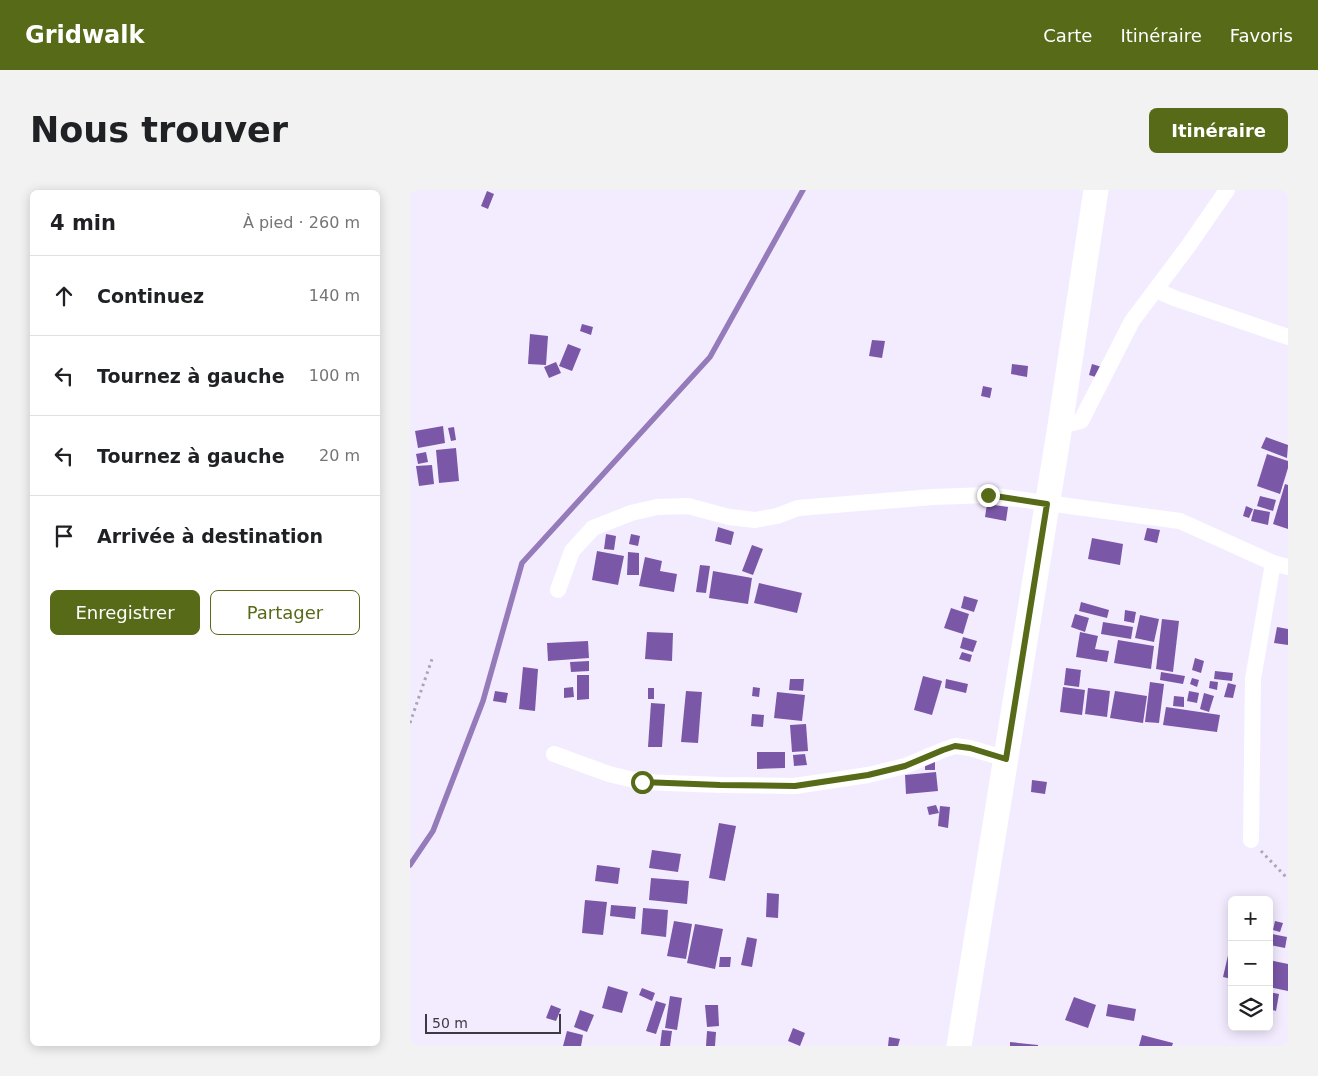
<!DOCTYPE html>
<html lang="fr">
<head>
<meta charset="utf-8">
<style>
	body { margin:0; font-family:"DejaVu Sans",sans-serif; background:#f2f2f2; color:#202124 }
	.controls { position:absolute; right:15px; bottom:15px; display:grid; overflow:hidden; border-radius:8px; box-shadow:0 2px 12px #0003 }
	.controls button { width:45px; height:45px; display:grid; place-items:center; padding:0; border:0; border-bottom:1px solid #e0e0e0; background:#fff; color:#202124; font:25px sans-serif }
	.scale { position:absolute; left:15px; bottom:12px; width:136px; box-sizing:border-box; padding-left:5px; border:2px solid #3d3a43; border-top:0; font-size:14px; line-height:18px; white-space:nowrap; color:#3d3a43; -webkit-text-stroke:4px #f3ecff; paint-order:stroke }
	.stop { position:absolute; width:15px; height:15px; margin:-11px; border:4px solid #566a18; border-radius:50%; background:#fff }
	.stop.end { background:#566a18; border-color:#fff; box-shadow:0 1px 5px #0008 }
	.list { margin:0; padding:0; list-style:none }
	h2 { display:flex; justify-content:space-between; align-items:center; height:65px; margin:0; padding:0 20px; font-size:21px }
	h2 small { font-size:16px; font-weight:400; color:#757577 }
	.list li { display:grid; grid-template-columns:32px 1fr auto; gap:15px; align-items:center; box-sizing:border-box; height:80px; padding:0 20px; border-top:1px solid #e0e0e0 }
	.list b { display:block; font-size:19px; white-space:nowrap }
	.list em { font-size:16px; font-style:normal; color:#757577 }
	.actions { display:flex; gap:10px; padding:15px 20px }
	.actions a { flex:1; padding:11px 0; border:1px solid #566a18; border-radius:8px; text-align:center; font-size:18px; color:#566a18 }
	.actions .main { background:#566a18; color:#fff }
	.icon { flex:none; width:28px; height:28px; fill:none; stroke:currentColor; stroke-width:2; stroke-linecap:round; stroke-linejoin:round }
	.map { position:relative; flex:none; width:878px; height:856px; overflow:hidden; border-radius:8px }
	header { display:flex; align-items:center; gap:30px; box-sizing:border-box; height:70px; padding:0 25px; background:#566a18; color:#fff }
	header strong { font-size:24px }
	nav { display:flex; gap:28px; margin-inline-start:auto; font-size:18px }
	.intro { display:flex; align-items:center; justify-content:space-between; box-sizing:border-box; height:120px; padding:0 30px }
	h1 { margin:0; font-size:35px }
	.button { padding:12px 22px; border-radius:8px; background:#566a18; color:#fff; font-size:18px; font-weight:700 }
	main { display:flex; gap:30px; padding:0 30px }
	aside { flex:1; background:#fff; border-radius:8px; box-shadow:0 2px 12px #0003 }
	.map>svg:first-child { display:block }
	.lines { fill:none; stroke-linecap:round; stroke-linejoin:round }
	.stream { stroke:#967bbb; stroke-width:5.5 }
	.building { fill:#7b57a8 }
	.path { stroke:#aaa4b3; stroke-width:3; stroke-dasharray:2.5 4; stroke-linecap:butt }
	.street { stroke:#fff; stroke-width:16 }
	.primary { stroke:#fff; stroke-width:25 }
	.route { stroke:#566a18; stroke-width:6 }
</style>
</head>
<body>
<header>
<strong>Gridwalk</strong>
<nav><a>Carte</a><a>Itinéraire</a><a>Favoris</a></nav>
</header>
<div class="intro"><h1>Nous trouver</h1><a class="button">Itinéraire</a></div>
<main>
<aside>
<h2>4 min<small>À pied · 260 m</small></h2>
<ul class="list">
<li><svg class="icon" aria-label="ahead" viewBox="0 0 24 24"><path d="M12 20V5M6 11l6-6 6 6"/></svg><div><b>Continuez</b></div><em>140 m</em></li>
<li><svg class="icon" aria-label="left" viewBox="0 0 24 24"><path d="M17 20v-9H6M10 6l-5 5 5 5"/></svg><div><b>Tournez à gauche</b></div><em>100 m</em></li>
<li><svg class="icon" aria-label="left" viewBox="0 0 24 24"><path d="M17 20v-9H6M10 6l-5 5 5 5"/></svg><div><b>Tournez à gauche</b></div><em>20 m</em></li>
<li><svg class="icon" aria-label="arrive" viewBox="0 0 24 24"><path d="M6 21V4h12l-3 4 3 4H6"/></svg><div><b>Arrivée à destination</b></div></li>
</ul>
<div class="actions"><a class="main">Enregistrer</a><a>Partager</a></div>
</aside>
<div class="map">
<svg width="878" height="856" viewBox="0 0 878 856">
	<rect width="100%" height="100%" fill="#f3ecff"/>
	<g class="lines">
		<path class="stream" d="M0 675 23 641 73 511 112 373 300 167 393 0"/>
	</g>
	<g class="building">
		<path d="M77 1 84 4 78 19 71 16Z"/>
		<path d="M172 134 183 137 181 145 170 141Z"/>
		<path d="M120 144 138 146 136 175 118 174Z"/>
		<path d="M462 150 475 151 472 168 459 166Z"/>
		<path d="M158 154 171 159 162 181 149 176Z"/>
		<path d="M146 172 151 183 139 188 134 177Z"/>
		<path d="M602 174 618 176 617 187 601 184Z"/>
		<path d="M682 174 695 178 692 189 679 185Z"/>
		<path d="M573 196 582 198 580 208 571 206Z"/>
		<path d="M33 236 35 253 8 258 5 241Z"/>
		<path d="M44 237 46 250 41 251 38 238Z"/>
		<path d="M856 247 878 255 877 268 851 258Z"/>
		<path d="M46 258 49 291 29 293 26 260Z"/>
		<path d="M16 262 18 272 8 274 6 264Z"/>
		<path d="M857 264 878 271V278L870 304 847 296Z"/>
		<path d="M22 275 24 294 9 296 6 276Z"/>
		<path d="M875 294 878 295V339L863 334Z"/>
		<path d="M850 306 866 310 863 321 847 316Z"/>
		<path d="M577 314 598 317 596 331 575 327Z"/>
		<path d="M836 316 843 319 839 328 833 326Z"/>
		<path d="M844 319 860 322 858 335 841 331Z"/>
		<path d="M308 337 324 342 321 355 305 351Z"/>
		<path d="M737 338 750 340 747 353 734 350Z"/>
		<path d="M196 344 206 346 204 360 194 359Z"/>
		<path d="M221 344 230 346 228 356 219 354Z"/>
		<path d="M682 348 713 354 710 375 678 369Z"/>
		<path d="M342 355 353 359 343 385 332 381Z"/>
		<path d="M187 361 214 366 208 395 182 390Z"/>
		<path d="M218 362 229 363V385H217Z"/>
		<path d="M235 367 252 371 250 381 267 384 264 402 229 396Z"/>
		<path d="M290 375 300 376 296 403 286 402Z"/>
		<path d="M303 381 342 388 338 414 299 408Z"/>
		<path d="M349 393 392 403 387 423 344 413Z"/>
		<path d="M554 406 568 410 564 422 551 418Z"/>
		<path d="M671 412 699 420 697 428 669 421Z"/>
		<path d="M541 418 559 424 553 444 534 438Z"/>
		<path d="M715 420 726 422 724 433 714 431Z"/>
		<path d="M665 424 679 428 675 442 661 437Z"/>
		<path d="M730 425 749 429 744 452 725 448Z"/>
		<path d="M752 429 769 431 763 482 746 479Z"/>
		<path d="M693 432 723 437 721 449 691 444Z"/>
		<path d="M867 437 878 439V455L864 453Z"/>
		<path d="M237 442 263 443 262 471 235 469Z"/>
		<path d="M670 442 688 446 685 459 699 461 697 472 666 467Z"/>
		<path d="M553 447 567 451 563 462 550 458Z"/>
		<path d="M708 450 744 456 741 479 704 473Z"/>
		<path d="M178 451 179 468 138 471 137 453Z"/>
		<path d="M552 462 562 465 560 472 549 469Z"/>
		<path d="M785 468 794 471 791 483 782 480Z"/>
		<path d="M179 471V481L161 482 160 472Z"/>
		<path d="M113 477 128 479 125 521 109 519Z"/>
		<path d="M656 478 671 480 669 497 654 495Z"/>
		<path d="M805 481 823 483 822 491 804 489Z"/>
		<path d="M751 482 775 486 773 494 750 490Z"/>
		<path d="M167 485H179V509L167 510Z"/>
		<path d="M513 486 532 491 522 525 504 520Z"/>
		<path d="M782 488 789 490 787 497 780 494Z"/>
		<path d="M380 489H394L393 501 379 500Z"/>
		<path d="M536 489 558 494 556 503 535 498Z"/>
		<path d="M800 491 808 492 807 500 799 498Z"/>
		<path d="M740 492 754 494 749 533 735 532Z"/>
		<path d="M818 493 826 495 823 508 814 507Z"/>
		<path d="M163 497 164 507 154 508V498Z"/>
		<path d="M343 497 350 498 349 507 342 506Z"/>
		<path d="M653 497 675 500 672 525 650 522Z"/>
		<rect x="238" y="498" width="6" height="11"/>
		<path d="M678 498 700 501 697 527 675 524Z"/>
		<path d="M85 501 98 503 96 513 83 511Z"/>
		<path d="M276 501 292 502 288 553 271 552Z"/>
		<path d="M705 501 737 506 733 533 700 528Z"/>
		<path d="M779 501 789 503 787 513 777 511Z"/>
		<path d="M367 502 395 505 392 531 364 528Z"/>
		<path d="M794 503 804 506 799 522 790 519Z"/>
		<path d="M764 506 774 507V517L763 516Z"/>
		<path d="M241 513 255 514 252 557H238Z"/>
		<path d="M756 517 810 525 807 542 753 535Z"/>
		<path d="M342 524 354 525 353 537 341 536Z"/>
		<path d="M396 534 398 561 382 562 380 535Z"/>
		<path d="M347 562H375V578L347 579Z"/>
		<path d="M395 564 397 575 384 576 383 565Z"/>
		<path d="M525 568V580H515V569Z"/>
		<path d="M526 582 528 601 496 604 495 585Z"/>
		<path d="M622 590 637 592 635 604 621 602Z"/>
		<path d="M526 615 529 623 519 625 517 617Z"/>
		<path d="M530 616 540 617 538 638 528 636Z"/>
		<path d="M309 633 326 636 315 691 299 688Z"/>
		<path d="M242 660 271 664 268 682 239 678Z"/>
		<path d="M187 675 210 678 208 694 185 691Z"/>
		<path d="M241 688 279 691 277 714 239 710Z"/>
		<path d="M357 703 369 704 368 728 356 727Z"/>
		<path d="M175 710 197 712 193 745 172 743Z"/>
		<path d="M201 715 226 717 225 729 200 726Z"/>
		<path d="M233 718 258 720 256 747 231 744Z"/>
		<path d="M264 731 282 734 276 769 257 766Z"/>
		<path d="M865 731 873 733 870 742 863 740Z"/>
		<path d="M285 734 313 739 305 779 277 773Z"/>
		<path d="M862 744 877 747 875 758 860 755Z"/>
		<path d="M337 747 347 749 342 777 331 775Z"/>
		<path d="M819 761 822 762V789L813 787Z"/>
		<path d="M310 767H321L320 777H309Z"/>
		<path d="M859 770 878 774V801L859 797Z"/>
		<path d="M198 796 218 802 212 823 192 818Z"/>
		<path d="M232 798 245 803 242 811 229 805Z"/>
		<path d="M859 802 869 804 866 821 859 819Z"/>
		<path d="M260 806 272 808 267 840 255 838Z"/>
		<path d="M664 807 686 815 678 838 655 830Z"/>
		<path d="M246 811 256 814 246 844 236 841Z"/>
		<path d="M698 814 726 819 724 831 696 826Z"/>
		<path d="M141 815 151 819 146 831 136 828Z"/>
		<path d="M295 815H308L309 836 297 837Z"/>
		<path d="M170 820 184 825 177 842 164 837Z"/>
		<path d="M383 838 395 843 390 856 378 851Z"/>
		<path d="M252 840 262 841 260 856H250Z"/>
		<path d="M157 841 173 845 171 856H153Z"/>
		<path d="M297 841 306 842 305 856H296Z"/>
		<path d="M732 845 763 853 762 856H729Z"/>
		<path d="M479 847 490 849 488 856H478Z"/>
		<path d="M600 852 628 855V856H600Z"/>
	</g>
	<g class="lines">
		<g class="path">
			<path d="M0 533 22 469"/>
			<path d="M851 661 878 689"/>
		</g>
		<g class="street">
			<path d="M746 100 764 108 878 147"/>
			<path d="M650 236 671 231 722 131 779 55 817 0"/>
			<path d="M148 400 162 361 183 338 221 323 247 317 278 316 319 327 345 330 367 326 388 318 523 307 578 305 770 331 863 373 878 377"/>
			<path d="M144 564 199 584 232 592 311 595 385 596 458 585 495 576 533 560 545 556 560 558 596 569"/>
			<path d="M841 650 843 489 863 373"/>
		</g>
		<path class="primary" d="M549 856 650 236 686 0"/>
	</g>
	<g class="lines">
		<path class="route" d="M232 592 310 595 385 596 458 585 495 576 533 560 545 556 560 558 596 569 637 314 578 305"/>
	</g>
</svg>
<div class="controls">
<button>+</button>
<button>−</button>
<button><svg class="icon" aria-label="layers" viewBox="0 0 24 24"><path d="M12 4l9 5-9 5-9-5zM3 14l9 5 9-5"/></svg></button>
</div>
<div class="scale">50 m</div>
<div class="stop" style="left:232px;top:592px"></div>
<div class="stop end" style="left:578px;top:305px"></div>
</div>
</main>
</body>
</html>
